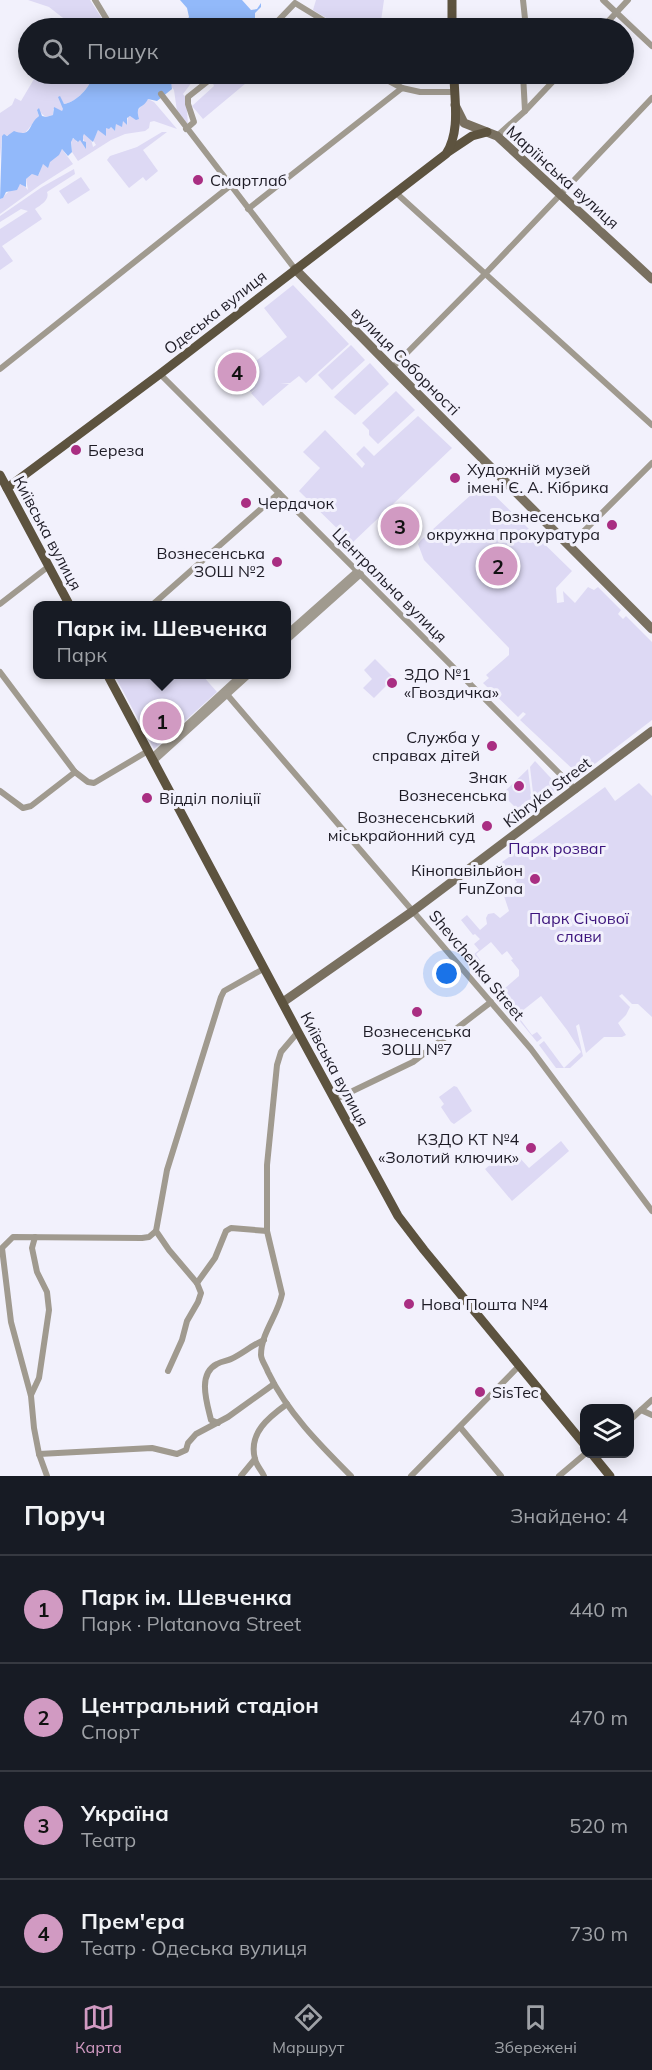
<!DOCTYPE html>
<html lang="uk">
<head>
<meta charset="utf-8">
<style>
	body { margin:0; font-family:Mulish,sans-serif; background:#242831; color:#f1f3f6 }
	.controls { position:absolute; right:18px; bottom:18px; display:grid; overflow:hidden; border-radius:12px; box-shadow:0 3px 15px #0003 }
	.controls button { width:54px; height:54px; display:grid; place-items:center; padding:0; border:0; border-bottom:2px solid #363941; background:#171b24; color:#f1f3f6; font:30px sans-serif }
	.you { position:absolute; left:447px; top:974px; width:21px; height:21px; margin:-15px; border:4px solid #fff; border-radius:50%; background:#1a73e8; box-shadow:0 0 0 9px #1a73e833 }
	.badge { display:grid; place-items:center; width:39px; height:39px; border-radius:50%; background:#d19ac2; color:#111; font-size:20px; font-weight:700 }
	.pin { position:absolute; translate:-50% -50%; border:3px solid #fff; box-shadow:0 2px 6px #0006 }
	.popup { position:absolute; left:33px; top:601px; width:258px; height:78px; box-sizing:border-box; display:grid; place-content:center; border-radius:12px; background:#171b24; filter:drop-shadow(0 2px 4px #0005); font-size:20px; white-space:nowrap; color:#9ea1a6 }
	.popup b { font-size:22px; color:#f1f3f6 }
	.popup::after { content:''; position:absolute; left:50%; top:100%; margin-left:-12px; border:12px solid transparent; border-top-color:#171b24 }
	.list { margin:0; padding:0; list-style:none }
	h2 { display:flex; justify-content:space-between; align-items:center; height:78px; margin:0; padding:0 24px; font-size:26px }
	h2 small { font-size:20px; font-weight:400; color:#9ea1a6 }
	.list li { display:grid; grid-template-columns:39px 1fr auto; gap:18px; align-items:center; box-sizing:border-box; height:108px; padding:0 24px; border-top:2px solid #363941 }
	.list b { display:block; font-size:22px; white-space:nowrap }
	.list p { margin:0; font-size:20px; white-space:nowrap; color:#9ea1a6 }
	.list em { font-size:20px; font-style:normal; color:#9ea1a6 }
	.icon { flex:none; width:33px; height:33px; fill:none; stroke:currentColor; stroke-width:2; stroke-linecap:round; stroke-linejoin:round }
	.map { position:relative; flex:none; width:652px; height:1476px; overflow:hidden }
	.search { position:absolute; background:#171b24; box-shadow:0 3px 15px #0003; left:18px; right:18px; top:18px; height:66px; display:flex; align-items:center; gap:15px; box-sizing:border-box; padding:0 21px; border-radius:33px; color:#9ea1a6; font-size:22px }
	.sheet { height:510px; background:#171b24 }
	nav { display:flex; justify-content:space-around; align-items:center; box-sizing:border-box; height:84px; border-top:2px solid #363941; background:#171b24; font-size:16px; color:#9ea1a6 }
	nav a { display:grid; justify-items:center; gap:3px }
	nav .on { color:#d19ac2 }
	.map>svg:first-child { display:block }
	.green { fill:#ddd9f4 }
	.water { fill:#92b9fa }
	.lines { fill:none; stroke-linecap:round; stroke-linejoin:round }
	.street { stroke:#a09a8f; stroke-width:6 }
	.secondary { stroke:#797060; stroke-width:9 }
	.primary { stroke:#5d533f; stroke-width:9 }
	.poi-dot { fill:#a92e82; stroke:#f2f1fc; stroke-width:2 }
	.labels { text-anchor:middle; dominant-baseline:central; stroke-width:6; stroke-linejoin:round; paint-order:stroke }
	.street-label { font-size:16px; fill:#1d1b25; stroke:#f2f1fc }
	.poi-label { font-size:16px; fill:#1d1b25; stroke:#f2f1fc; text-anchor:start }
	.park-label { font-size:16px; fill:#3a127b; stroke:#f2f1fc }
</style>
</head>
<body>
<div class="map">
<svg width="652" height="1476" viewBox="0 0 652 1476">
	<rect width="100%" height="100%" fill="#f2f1fc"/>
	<g class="green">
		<path d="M28 0H90L108 28H76L49 7Z"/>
		<path d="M316 0H384L380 28H343L313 10Z"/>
		<path d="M37 74H100L99 77 91 80C88 90 74 103 64 104L59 98 64 109 62 111 53 109V115L46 117 37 110 39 116 25 133 2 136 0 159V113L12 105 15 98 21 101Z"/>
		<path d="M222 74H257L203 119 192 106 214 86 212 81Z"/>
		<path d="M184 78 188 82H192L183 94 186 98 188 124 177 111 174 90 171 86V82L178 83Z"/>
		<path d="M148 99 154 102 177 129 154 121 150 122 149 128 145 131 125 134 111 140 78 161 72 152 71 139H75L77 142 80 139 86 148 82 135 85 134 91 139 93 147 96 145 93 140 98 130 102 131 106 135V128L111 127 115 131 116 124 123 120 127 125 128 117 138 114 137 111Z"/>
		<path d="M162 132H167L143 150 158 171 146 181 143 177 129 188 107 160 110 156 137 147Z"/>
		<path d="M62 149 73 164 40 185 0 214V199L3 198C4 194 18 185 21 184 24 184 27 189 28 190L26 179 32 174 39 175 41 165 49 162Z"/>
		<path d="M74 169 75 174 47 192C50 200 41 205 35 209L42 219 2 246 13 261 0 270V229L28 211 21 209 0 222V216L42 187Z"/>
		<path d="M81 177 90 190 68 204 59 191Z"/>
		<path d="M293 285 349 344 306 383 299 376 290 383 280 384H289L263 406 251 393 258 387 251 392 242 381 248 377 243 371 287 337 264 308Z"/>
		<path d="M351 345 365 360 332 390 318 375Z"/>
		<path d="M370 363 389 384 355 415 334 397Z"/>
		<path d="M396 391 415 410 378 444 369 435V430L362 423Z"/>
		<path d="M418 416 452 448 352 543 299 491 320 468 303 452 325 430 362 468 365 464 356 454 364 446 374 456Z"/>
		<path d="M483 484 572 571 556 588 557 603 564 602 563 591 575 603 588 587 594 590 598 587 621 610 618 614 623 619 626 616 652 642V720L583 773 581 766H578L579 775 520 720 526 714 523 712 518 717 483 683 489 678 486 675 509 655V648L424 560 418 544 421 540Z"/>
		<path d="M375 659 394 678 374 698 363 688 372 679 364 670Z"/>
		<path d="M117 675H202L217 692 154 749 115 676Z"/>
		<path d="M535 761 561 789 535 810 530 767Z"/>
		<path d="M528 769 533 811 519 822 511 815 517 809 502 794Z"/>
		<path d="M639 783 652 796V1017L638 1004H632L622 994 619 996 630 1007 626 1015 618 1023 626 1035 622 1037H604L586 1053 579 1024 576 1026 583 1056 570 1068H556L539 1045 544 1041 564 1068 581 1052 567 1030 541 996 517 1015 532 1035 537 1032 542 1038 537 1042 504 1002 506 1001 502 996 500 997 497 995 519 976V970L511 960 513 959 507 951 502 955 491 942 476 954 481 961 472 966 462 954 467 949 473 955 479 950 474 944 480 939 475 934 473 935 461 920 467 915 480 930 487 924 486 918 488 914 494 913 500 918 509 911 503 893 517 882 502 862 605 787 615 801Z"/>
		<path d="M454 1086 457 1087 472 1111 454 1124 451 1122 441 1107 444 1104 439 1097Z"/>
		<path d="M561 1141 569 1151 512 1201 485 1169 502 1155 510 1165 519 1157 529 1168Z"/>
	</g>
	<g class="water">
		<path d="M180 0H242L251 10 257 9 261 3V7L255 13V22L248 28H173L171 26H165L171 20 178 28 182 27 189 17 187 8Z"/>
		<path d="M100 74H186L183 75 185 78 178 83 171 82 172 89 157 101 148 99C143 110 135 103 139 119L136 120 130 116 127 118V125L123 121 122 127 116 124 115 131 111 127 109 129 106 128V136L98 130 93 142 84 134 83 136V141L86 142V149L80 140 78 142 73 138 71 142 72 152 68 156 62 149 59 155 50 162 48 168 43 164 38 176 32 174 26 179V187L20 184 17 190 6 192 3 198 0 199 2 136 4 134 7 136 14 131C33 138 27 125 39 116L37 110 39 108 42 116 46 117 53 115 54 107 62 111 63 109 58 97 60 96 64 104C74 103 88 90 91 80L99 77Z"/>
	</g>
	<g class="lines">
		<g class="street">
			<path d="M95 0 112 28"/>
			<path d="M523 0 526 28"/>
			<path d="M603 0 652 46"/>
			<path d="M271 28 295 3 336 28"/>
			<path d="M602 28 628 0"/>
			<path d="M376 74 402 88"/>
			<path d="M523 74 525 111"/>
			<path d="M161 94 295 269"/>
			<path d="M186 129 194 122 188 104V97L217 74"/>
			<path d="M497 136 525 111 560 74"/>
			<path d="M395 192 652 425"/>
			<path d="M248 209 402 88 420 92H454"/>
			<path d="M392 368 485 274 652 98"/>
			<path d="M0 369 230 186"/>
			<path d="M160 374 576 790"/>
			<path d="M569 546 652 463"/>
			<path d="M0 604 49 566"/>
			<path d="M151 606 279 493"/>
			<path d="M286 634 357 571"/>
			<path d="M286 641 361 574"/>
			<path d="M0 672 75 772 88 782 94 783 148 751"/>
			<path d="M224 691 531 1049 652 1211"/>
			<path d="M152 757 242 674"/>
			<path d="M154 761 250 674"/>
			<path d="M0 791 23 808 31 806 75 772"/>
			<path d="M298 1032 281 1052 277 1065 267 1165V1231L282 1294C278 1315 261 1333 261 1355 261 1360 266 1366 268 1372 287 1412 320 1445 351 1476"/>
			<path d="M334 1100 413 1062 491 1002"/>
			<path d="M197 1283 215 1258 226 1231 231 1228 267 1231"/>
			<path d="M168 1371 182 1340 187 1321 198 1302 201 1293 197 1283 169 1250 156 1231 167 1170 221 997 224 991 265 968"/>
			<path d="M31 1395 39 1378 49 1310 47 1292 37 1272 32 1248 35 1237"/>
			<path d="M641 1410 652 1415"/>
			<path d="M630 1420 652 1400"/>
			<path d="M218 1423 211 1420C207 1403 197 1374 217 1364 222 1361 227 1361 231 1359 242 1354 252 1345 264 1340"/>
			<path d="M460 1427 501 1476"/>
			<path d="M39 1454 152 1448 177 1454 186 1450 188 1443 196 1434 228 1417 274 1384"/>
			<path d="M47 1476 39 1454 34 1428 31 1396 11 1322 2 1248 13 1237 142 1238 149 1237 156 1231"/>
			<path d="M241 1476 255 1459"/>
			<path d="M264 1476C262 1471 256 1465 255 1459 248 1433 269 1417 287 1404"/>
			<path d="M411 1476 519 1366"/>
			<path d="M559 1476 585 1454"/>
		</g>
		<g class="secondary">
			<path d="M455 105 464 123 497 136 652 279"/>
			<path d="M295 269 392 368 652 629"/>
			<path d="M283 1002 413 911 652 731"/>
		</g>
		<g class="primary">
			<path d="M452 0V28"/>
			<path d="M448 152 472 136 487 132"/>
			<path d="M0 475 70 606"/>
			<path d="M7 488 160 374 446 154C461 131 454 99 454 74"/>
			<path d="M107 674 298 1032 398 1216 424 1250 584 1444"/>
			<path d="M592 1454 610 1476"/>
		</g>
	</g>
	<g class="poi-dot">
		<circle cx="198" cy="180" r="6"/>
		<circle cx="76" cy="450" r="6"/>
		<circle cx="455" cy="478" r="6"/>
		<circle cx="246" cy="503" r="6"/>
		<circle cx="612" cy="525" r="6"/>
		<circle cx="277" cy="562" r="6"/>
		<circle cx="392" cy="683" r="6"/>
		<circle cx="492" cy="746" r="6"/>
		<circle cx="519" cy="786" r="6"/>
		<circle cx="147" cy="798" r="6"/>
		<circle cx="487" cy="826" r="6"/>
		<circle cx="535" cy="879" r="6"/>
		<circle cx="417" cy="1012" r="6"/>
		<circle cx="531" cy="1148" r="6"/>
		<circle cx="409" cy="1304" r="6"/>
		<circle cx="480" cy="1392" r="6"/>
	</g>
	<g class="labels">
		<g class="street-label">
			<text transform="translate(563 177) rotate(42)">Маріїнська вулиця</text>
			<text transform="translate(215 312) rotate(-38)">Одеська вулиця</text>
			<text transform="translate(406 361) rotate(45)">вулиця Соборності</text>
			<text transform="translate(48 533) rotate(62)">Київська вулиця</text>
			<text transform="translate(390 585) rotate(45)">Центральна вулиця</text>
			<text transform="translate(547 792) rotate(-37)">Kibryka Street</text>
			<text transform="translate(477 965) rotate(50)">Shevchenka Street</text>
			<text transform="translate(335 1069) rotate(62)">Київська вулиця</text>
		</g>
		<g class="poi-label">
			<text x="210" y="180">Смартлаб</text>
			<text x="88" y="450">Береза</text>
			<text x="467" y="469">Художній музей<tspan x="467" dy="18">імені Є. А. Кібрика</tspan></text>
			<text x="258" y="503">Чердачок</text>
			<text x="600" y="516" text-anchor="end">Вознесенська<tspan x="600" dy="18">окружна прокуратура</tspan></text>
			<text x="265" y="553" text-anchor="end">Вознесенська<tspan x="265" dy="18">ЗОШ №2</tspan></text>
			<text x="404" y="674">ЗДО №1<tspan x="404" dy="18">«Гвоздичка»</tspan></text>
			<text x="480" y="737" text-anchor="end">Служба у<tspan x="480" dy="18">справах дітей</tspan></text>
			<text x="507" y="777" text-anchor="end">Знак<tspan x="507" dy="18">Вознесенська</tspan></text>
			<text x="159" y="798">Відділ поліції</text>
			<text x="475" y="817" text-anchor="end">Вознесенський<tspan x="475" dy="18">міськрайонний суд</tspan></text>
			<text x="523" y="870" text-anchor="end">Кінопавільйон<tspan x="523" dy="18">FunZona</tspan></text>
			<text x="417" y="1031" text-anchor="middle">Вознесенська<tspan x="417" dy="18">ЗОШ №7</tspan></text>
			<text x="519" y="1139" text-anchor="end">КЗДО КТ №4<tspan x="519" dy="18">«Золотий ключик»</tspan></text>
			<text x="421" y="1304">Нова Пошта №4</text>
			<text x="492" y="1392">SisTec</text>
		</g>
		<g class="park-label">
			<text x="557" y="848">Парк розваг</text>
			<text x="579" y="918">Парк Січової<tspan x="579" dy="18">слави</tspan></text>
		</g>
	</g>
</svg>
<div class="controls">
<button><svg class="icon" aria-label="layers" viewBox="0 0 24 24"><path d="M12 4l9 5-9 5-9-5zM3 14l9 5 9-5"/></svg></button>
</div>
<div class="you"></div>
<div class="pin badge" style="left:162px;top:721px">1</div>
<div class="popup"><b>Парк ім. Шевченка</b>Парк</div>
<div class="pin badge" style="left:498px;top:566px">2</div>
<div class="pin badge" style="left:400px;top:526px">3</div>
<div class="pin badge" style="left:237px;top:372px">4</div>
<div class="search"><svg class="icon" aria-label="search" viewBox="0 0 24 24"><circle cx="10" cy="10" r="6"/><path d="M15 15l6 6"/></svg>Пошук</div>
</div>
<section class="sheet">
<h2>Поруч<small>Знайдено: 4</small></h2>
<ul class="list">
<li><span class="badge">1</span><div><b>Парк ім. Шевченка</b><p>Парк · Platanova Street</p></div><em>440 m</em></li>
<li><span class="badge">2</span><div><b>Центральний стадіон</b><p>Спорт</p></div><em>470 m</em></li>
<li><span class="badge">3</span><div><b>Україна</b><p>Театр</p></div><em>520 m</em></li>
<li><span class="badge">4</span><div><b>Прем'єра</b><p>Театр · Одеська вулиця</p></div><em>730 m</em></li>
</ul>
</section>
<nav>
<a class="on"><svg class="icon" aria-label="map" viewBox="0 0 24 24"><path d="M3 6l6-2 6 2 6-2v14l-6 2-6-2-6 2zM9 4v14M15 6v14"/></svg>Карта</a>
<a><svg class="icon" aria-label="directions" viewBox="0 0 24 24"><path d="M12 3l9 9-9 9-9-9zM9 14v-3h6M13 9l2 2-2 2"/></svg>Маршрут</a>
<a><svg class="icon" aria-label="saved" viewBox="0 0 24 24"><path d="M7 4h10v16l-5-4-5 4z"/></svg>Збережені</a>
</nav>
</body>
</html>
